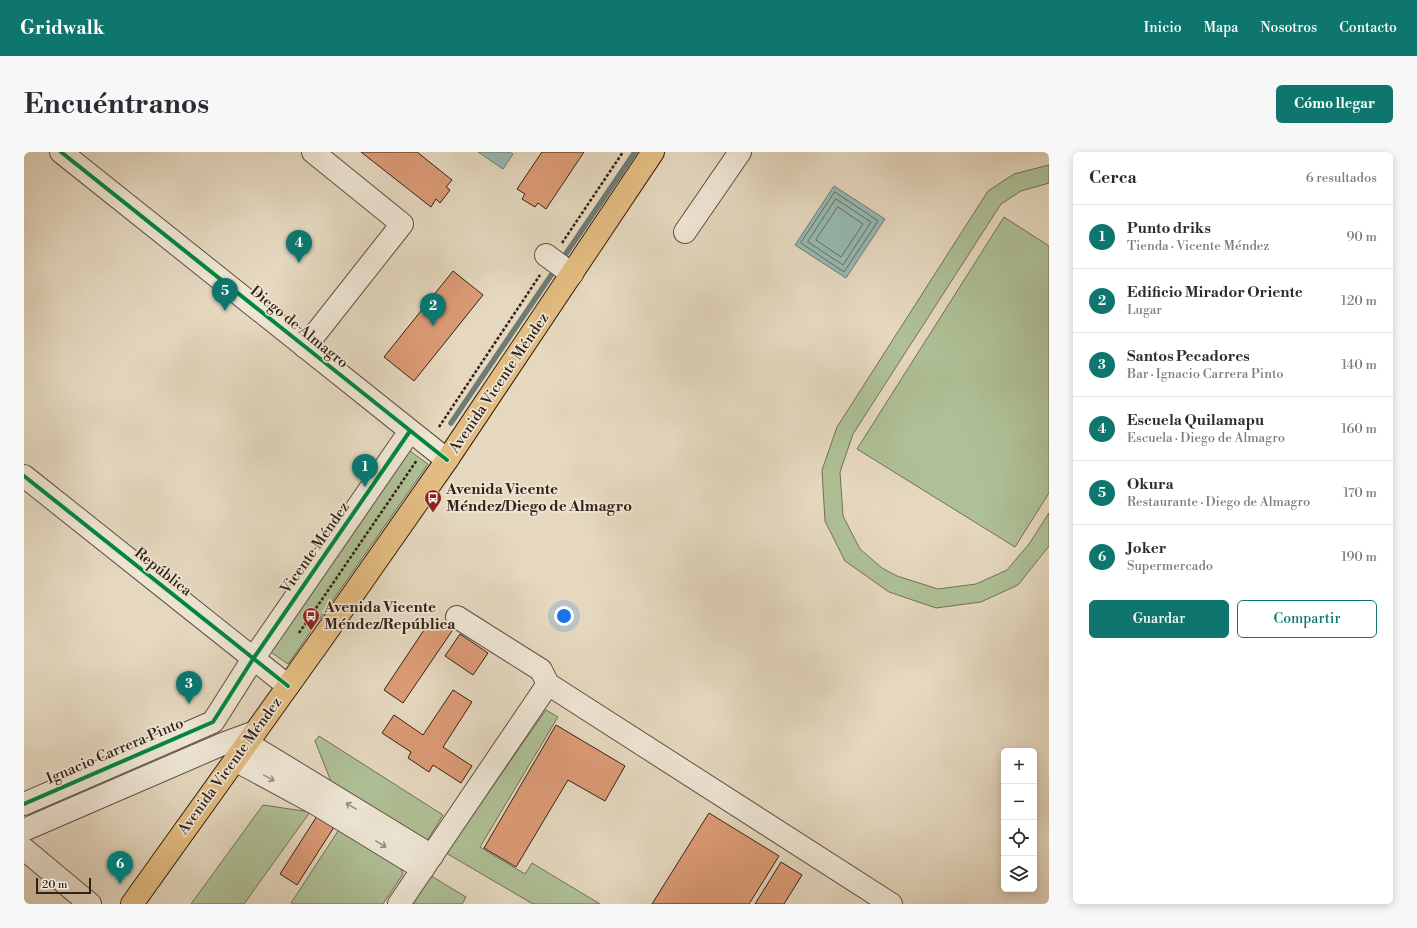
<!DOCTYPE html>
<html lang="es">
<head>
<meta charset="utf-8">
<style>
	body { margin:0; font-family:"Libre Bodoni",serif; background:#f7f7f7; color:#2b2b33 }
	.controls { position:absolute; right:12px; bottom:12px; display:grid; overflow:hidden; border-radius:6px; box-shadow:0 2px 10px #0003 }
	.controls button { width:36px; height:36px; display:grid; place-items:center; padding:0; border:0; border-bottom:1px solid #e1e1e2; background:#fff; color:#2b2b33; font:20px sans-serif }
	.scale { position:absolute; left:12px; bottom:10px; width:55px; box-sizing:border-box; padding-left:4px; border:2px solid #342015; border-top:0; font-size:11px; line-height:14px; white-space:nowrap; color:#342015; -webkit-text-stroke:3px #eee6d5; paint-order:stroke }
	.you { position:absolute; left:540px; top:464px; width:14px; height:14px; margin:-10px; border:3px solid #fff; border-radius:50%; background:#1a73e8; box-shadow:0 0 0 6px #1a73e833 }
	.badge { display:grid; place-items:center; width:26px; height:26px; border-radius:50%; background:#0f766e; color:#fff; font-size:13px; font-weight:700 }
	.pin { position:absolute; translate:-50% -33px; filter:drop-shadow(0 1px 2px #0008) }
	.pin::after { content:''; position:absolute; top:21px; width:14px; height:12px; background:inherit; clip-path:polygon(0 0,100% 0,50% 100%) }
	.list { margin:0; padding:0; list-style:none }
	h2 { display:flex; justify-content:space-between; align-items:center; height:52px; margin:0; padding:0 16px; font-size:17px }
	h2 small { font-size:13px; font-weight:400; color:#7c7c81 }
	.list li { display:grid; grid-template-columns:26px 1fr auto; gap:12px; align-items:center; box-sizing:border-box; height:64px; padding:0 16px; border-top:1px solid #e1e1e2 }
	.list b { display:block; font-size:15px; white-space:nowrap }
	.list p { margin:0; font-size:13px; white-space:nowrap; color:#7c7c81 }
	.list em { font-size:13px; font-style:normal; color:#7c7c81 }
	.actions { display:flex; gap:8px; padding:12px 16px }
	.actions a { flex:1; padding:9px 0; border:1px solid #0f766e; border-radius:6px; text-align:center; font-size:14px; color:#0f766e }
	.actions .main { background:#0f766e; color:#fff }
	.icon { flex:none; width:22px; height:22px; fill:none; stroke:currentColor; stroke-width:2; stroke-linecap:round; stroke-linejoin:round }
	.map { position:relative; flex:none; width:1025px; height:752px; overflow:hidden; border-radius:6px }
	header { display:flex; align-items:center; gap:24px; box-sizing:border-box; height:56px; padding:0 20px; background:#0f766e; color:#fff }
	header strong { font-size:19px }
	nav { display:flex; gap:22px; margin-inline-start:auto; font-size:14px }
	.intro { display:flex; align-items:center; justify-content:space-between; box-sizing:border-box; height:96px; padding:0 24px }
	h1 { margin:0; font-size:28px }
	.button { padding:10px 18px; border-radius:6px; background:#0f766e; color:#fff; font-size:14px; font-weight:700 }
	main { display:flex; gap:24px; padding:0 24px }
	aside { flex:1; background:#fff; border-radius:6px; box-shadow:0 2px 10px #0003 }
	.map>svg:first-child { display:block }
	.green { fill:#afc096; stroke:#727056 }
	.water { fill:#96bab2; stroke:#6f7c73 }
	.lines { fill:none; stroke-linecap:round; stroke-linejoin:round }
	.shore { stroke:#656d64; stroke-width:1 }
	.stream { stroke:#6f7c73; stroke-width:5.5 }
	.building { fill:#dc9b76; stroke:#342015 }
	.minor-casing { stroke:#604e40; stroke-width:24 }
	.major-casing { stroke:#342015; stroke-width:24 }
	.path { stroke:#342015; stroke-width:2.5; stroke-dasharray:3 2; stroke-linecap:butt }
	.minor { stroke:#eee6d5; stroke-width:22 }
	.major { stroke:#e2bc80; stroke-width:22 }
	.cycleway-casing { stroke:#eee6d5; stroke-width:6 }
	.cycleway { stroke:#00873e; stroke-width:4 }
	.oneway { stroke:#9a8d7f }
	.labels { text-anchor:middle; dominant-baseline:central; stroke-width:3.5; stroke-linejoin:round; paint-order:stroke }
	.street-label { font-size:15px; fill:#342015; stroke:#eee6d5 }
	.poi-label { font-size:15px; font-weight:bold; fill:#342015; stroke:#eee6d5; text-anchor:start }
</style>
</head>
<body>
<header>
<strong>Gridwalk</strong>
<nav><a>Inicio</a><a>Mapa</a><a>Nosotros</a><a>Contacto</a></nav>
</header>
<div class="intro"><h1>Encuéntranos</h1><a class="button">Cómo llegar</a></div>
<main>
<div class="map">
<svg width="1025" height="752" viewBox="0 0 1025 752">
	<rect width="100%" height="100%" fill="#e5d8bf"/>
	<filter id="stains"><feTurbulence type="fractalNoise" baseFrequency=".005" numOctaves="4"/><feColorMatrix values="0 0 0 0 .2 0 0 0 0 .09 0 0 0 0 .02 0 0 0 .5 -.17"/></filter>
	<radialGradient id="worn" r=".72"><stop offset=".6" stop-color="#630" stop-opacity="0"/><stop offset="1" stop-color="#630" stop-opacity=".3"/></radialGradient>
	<g class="green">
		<path d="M1025 13V31L997 39 977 52 829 282 816 320 819 364 836 397 858 416 873 424 914 437 952 432 983 418 1005 392 1025 361V394L994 433 957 450 912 456 865 440 821 409 801 369 798 318 813 275 964 39 990 22Z"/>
		<path d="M980 65 1025 94V341L991 395 833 297Z"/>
		<path d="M383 297 404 312 264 512 242 497Z"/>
		<path d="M522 558 534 565 456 695 501 722 508 711 576 752H509L422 701Z"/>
		<path d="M295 584 419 663 401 692 308 632 291 589Z"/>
		<path d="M239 653 286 660 220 752H167Z"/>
		<path d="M318 673 375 711 379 722 359 752H269L267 751Z"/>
		<path d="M404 722 442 745 438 752H386Z"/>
	</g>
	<g class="water">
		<path d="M454 0H486L489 2 479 17Z"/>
		<path d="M810 34 861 67 822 126 771 93Z"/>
	</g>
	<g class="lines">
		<g class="shore">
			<path d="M811 40 854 69 820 120 777 91Z"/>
			<path d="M812 47 847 70 819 113 784 90Z"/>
			<path d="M814 55 839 72 817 105 792 88Z"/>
		</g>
		<g class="stream">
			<path d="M537 109 611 0"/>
			<path d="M427 271 532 116"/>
		</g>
	</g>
	<g class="building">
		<path d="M337 0H393L428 28 422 35 426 38 416 51 412 47 407 55Z"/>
		<path d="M518 0H560L522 57 514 51 511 55 498 47 501 42 493 37Z"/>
		<path d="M429 119 459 143 390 229 360 205Z"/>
		<path d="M408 466 428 479 379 551 360 538Z"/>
		<path d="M436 482 464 501 449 523 421 504Z"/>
		<path d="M429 538 448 550 419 595 448 614 437 631 409 613 405 620 384 606 387 600 358 581 370 563 399 583Z"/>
		<path d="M532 573 601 614 581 649 544 628 492 715 460 696Z"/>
		<path d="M295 661 312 672 273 733 256 722Z"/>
		<path d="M685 661 755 704 725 752H628Z"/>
		<path d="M757 710 778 723 760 752H731Z"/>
	</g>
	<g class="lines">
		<defs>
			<g id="minor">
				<path d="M37 0 423 308"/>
				<path d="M661 80 716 0"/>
				<path d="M522 103 548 122"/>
				<path d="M281 195 378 72 289 0"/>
				<path d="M0 324 264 534"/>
				<path d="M433 465 517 518 524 532 867 752"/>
				<path d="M223 591 408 704"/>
				<path d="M211 608 294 653 399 717"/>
				<path d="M0 652 189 570 229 507 386 279"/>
				<path d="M0 678 201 591 231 580"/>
				<path d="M0 697 66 752"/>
				<path d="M375 752 524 532"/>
			</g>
			<path id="major" d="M108 752 297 488 423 308 629 0"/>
		</defs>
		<use href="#minor" class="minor-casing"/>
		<use href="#major" class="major-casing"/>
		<g class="path">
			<path d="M538 91 599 0"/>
			<path d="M415 275 516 123"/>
			<path d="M275 481 393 308"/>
		</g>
		<use href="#minor" class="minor"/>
		<use href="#major" class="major"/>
		<defs>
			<g id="cycleway">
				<path d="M37 0 423 308"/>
				<path d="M0 324 264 534"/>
				<path d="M0 652 189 570 229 507 386 279"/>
			</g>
		</defs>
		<use href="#cycleway" class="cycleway-casing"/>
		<use href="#cycleway" class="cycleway"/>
	</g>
	<defs><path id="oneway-shaft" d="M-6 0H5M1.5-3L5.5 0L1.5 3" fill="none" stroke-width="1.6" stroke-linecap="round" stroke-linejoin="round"/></defs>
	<g class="oneway">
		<use href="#oneway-shaft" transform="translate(245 626) rotate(29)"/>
		<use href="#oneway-shaft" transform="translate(327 654) rotate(-149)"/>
		<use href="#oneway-shaft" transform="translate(357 692) rotate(31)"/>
	</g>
	<defs>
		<symbol id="bus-pin" viewBox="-11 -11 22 30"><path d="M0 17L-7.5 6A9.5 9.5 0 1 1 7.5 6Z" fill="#8f2418" stroke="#eee6d5"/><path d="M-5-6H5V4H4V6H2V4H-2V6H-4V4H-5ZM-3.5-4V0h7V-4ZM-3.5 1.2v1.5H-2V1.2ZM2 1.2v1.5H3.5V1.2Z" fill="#fff"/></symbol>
	</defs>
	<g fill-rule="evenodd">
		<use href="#bus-pin" x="399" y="336" width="20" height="27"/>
		<use href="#bus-pin" x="277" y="454" width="20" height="27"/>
	</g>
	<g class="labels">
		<g class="street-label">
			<text transform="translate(275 175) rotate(39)">Diego de Almagro</text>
			<text transform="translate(475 231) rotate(-56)">Avenida Vicente Méndez</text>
			<text transform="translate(291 396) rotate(-55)">Vicente Méndez</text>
			<text transform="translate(139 420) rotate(38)">República</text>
			<text transform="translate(91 599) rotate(-23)">Ignacio Carrera Pinto</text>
			<text transform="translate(206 614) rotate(-54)">Avenida Vicente Méndez</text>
		</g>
		<g class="poi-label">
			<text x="422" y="337">Avenida Vicente<tspan x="422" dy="17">Méndez/Diego de Almagro</tspan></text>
			<text x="300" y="455">Avenida Vicente<tspan x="300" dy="17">Méndez/República</tspan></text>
		</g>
	</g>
	<rect width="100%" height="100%" filter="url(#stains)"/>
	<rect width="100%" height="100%" fill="url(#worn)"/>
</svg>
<div class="controls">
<button>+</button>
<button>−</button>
<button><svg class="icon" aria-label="locate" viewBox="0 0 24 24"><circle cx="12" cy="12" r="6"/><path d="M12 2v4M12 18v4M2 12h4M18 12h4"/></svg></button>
<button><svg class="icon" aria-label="layers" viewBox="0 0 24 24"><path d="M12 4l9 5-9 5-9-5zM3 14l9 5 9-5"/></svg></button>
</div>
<div class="scale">20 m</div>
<div class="you"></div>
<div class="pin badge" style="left:341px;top:335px">1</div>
<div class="pin badge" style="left:409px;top:174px">2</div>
<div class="pin badge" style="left:165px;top:552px">3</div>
<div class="pin badge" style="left:275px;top:111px">4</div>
<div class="pin badge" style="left:201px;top:159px">5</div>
<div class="pin badge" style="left:96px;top:732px">6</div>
</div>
<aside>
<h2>Cerca<small>6 resultados</small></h2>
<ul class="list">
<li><span class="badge">1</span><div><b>Punto driks</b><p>Tienda · Vicente Méndez</p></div><em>90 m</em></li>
<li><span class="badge">2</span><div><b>Edificio Mirador Oriente</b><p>Lugar</p></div><em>120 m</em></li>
<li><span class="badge">3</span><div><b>Santos Pecadores</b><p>Bar · Ignacio Carrera Pinto</p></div><em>140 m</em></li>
<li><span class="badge">4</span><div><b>Escuela Quilamapu</b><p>Escuela · Diego de Almagro</p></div><em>160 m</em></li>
<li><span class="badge">5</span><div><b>Okura</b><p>Restaurante · Diego de Almagro</p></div><em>170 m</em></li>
<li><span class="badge">6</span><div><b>Joker</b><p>Supermercado</p></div><em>190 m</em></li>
</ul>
<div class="actions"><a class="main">Guardar</a><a>Compartir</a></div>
</aside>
</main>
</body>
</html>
